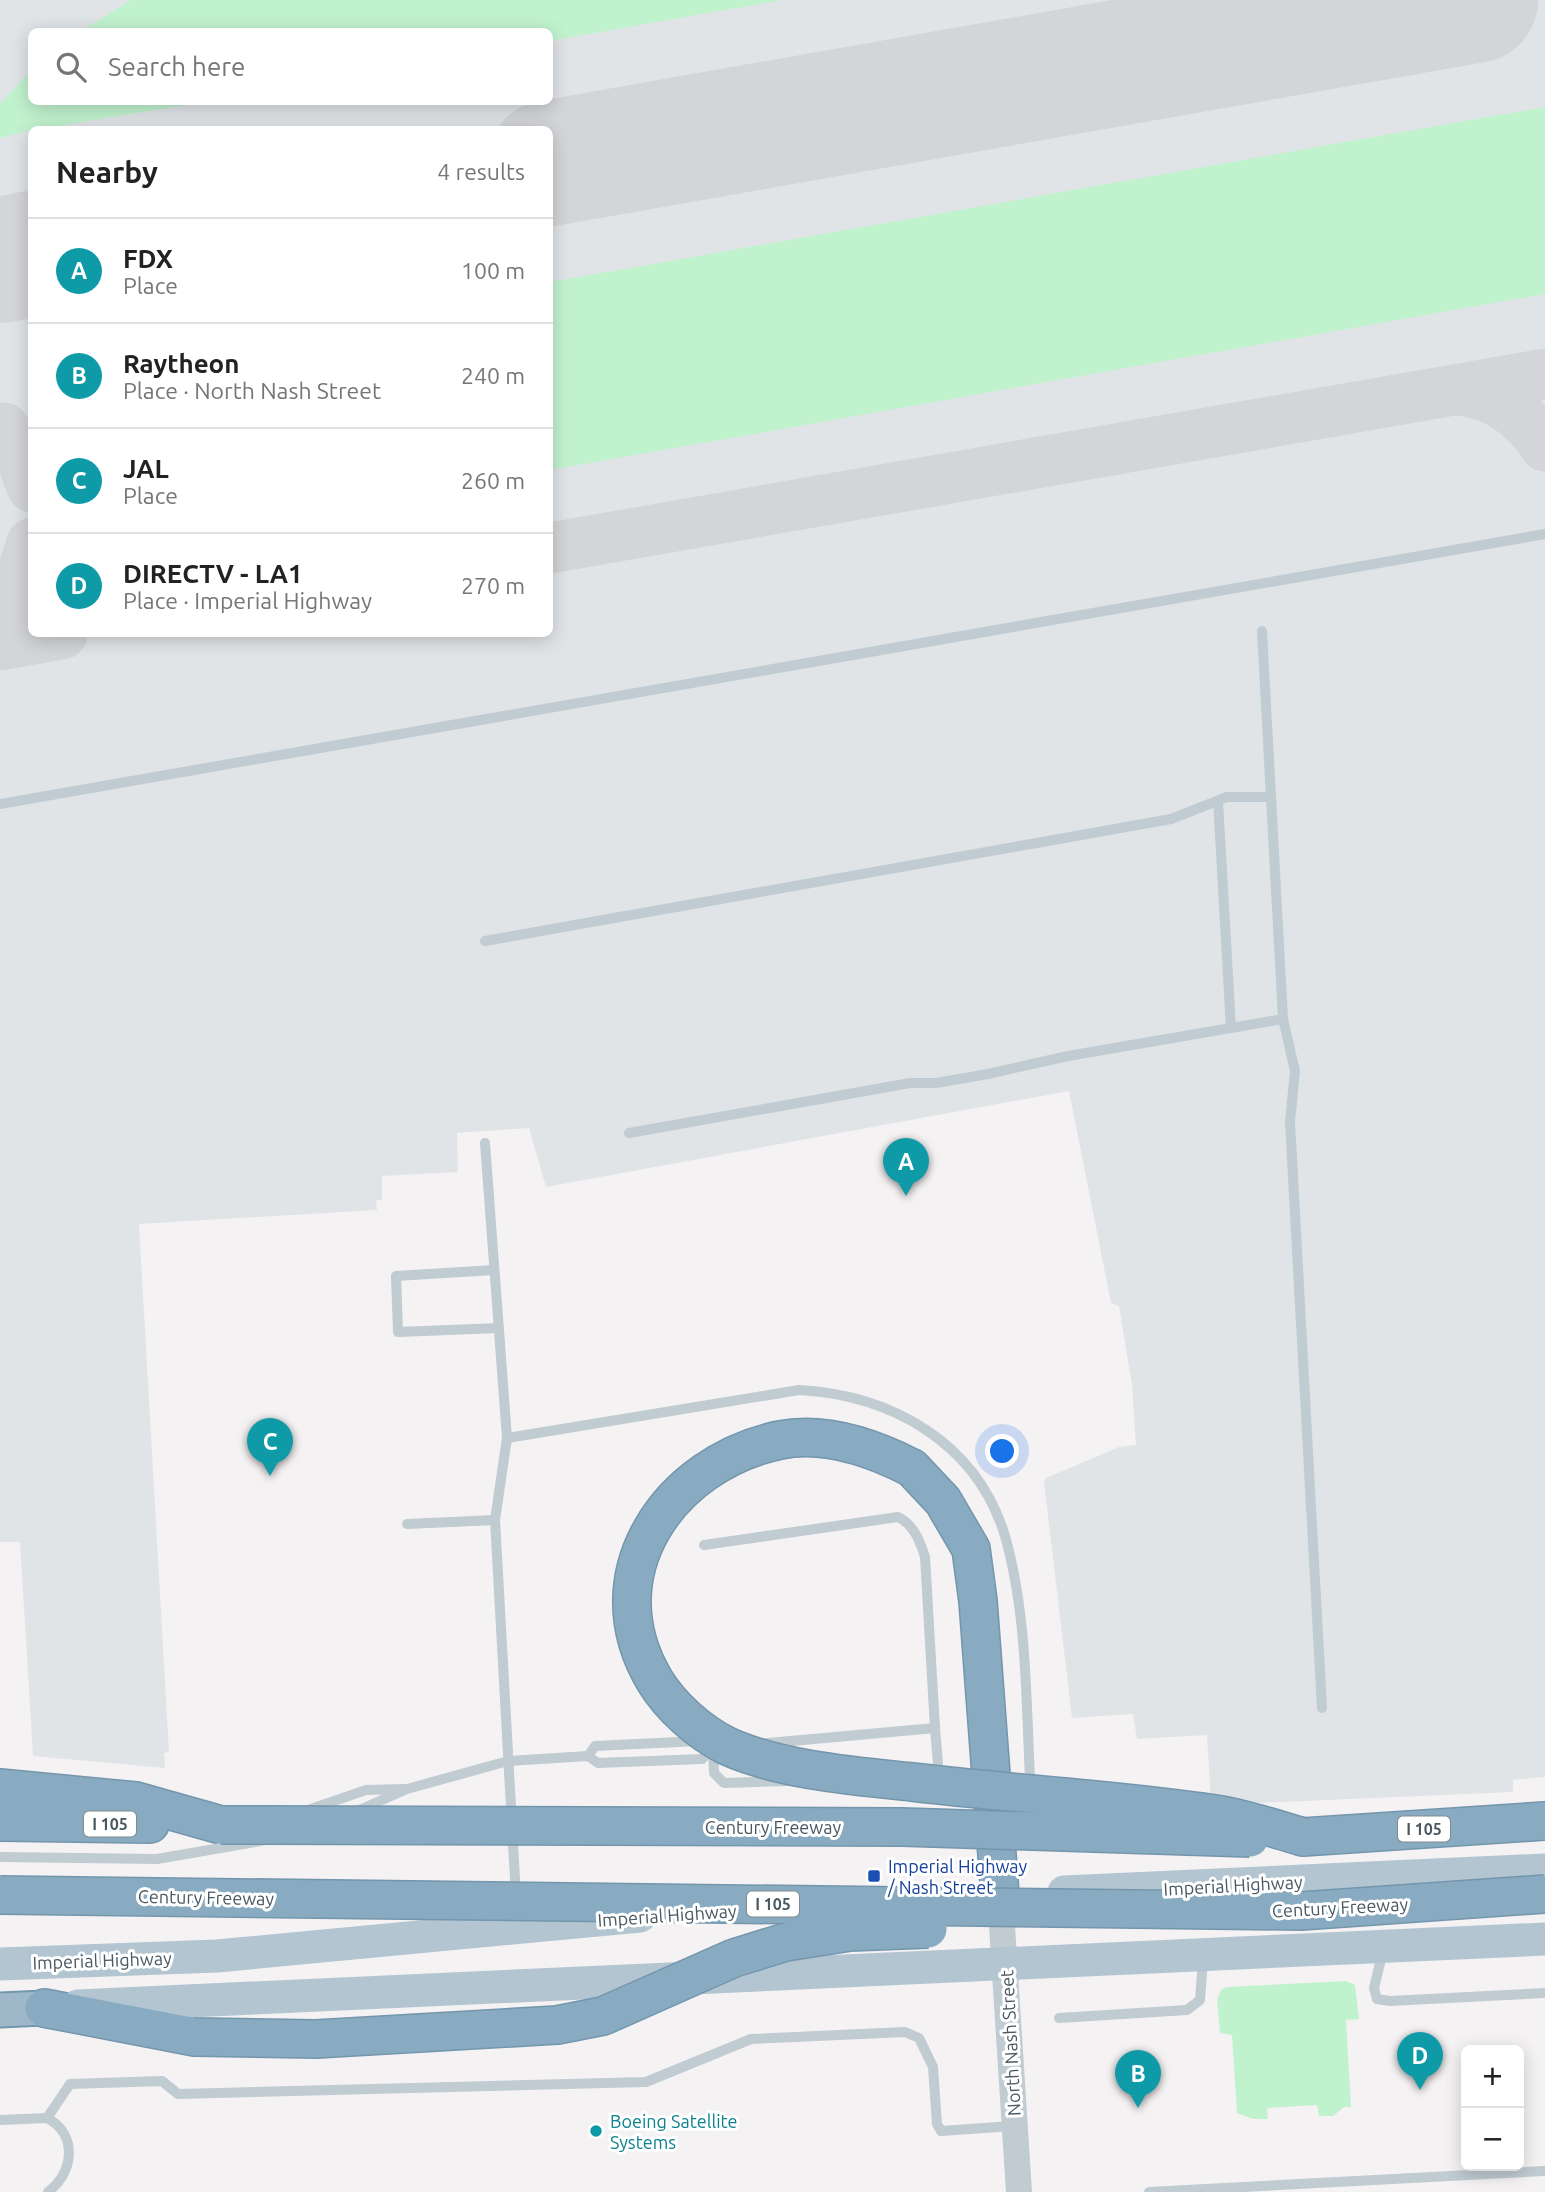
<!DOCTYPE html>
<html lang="en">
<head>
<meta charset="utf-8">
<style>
	body { margin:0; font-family:Ubuntu,sans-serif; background:#f2f2f2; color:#222 }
	.controls { position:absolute; right:21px; bottom:21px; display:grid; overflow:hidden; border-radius:10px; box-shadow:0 4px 18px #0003 }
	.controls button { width:63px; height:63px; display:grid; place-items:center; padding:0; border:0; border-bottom:2px solid #e0e0e0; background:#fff; color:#222; font:35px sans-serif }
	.you { position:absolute; left:1003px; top:1452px; width:24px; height:24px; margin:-18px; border:5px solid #fff; border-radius:50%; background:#1a73e8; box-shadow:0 0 0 10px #1a73e833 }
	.badge { display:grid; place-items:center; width:46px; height:46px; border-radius:50%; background:#b45309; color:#fff; font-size:23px; font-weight:700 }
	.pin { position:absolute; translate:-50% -58px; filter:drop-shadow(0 2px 4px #0008) }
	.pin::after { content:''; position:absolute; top:37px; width:24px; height:21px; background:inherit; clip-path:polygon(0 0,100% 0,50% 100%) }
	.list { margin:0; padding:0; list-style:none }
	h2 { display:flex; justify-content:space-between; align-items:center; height:91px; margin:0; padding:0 28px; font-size:30px }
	h2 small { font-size:23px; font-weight:400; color:#767676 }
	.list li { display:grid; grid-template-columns:46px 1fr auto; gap:21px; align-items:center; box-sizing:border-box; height:105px; padding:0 28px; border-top:2px solid #e0e0e0 }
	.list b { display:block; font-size:26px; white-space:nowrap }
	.list p { margin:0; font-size:23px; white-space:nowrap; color:#767676 }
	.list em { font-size:23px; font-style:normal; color:#767676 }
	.icon { flex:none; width:38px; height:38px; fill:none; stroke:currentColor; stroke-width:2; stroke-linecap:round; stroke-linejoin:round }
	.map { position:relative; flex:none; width:1545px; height:2192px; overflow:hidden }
	.search { position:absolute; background:#fff; box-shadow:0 4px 18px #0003; left:28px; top:28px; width:525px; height:77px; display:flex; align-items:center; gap:18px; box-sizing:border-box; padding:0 24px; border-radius:10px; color:#767676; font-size:26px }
	.panel { position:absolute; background:#fff; box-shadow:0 4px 18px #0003; left:28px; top:126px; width:525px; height:511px; border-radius:10px }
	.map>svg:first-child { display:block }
	.airport { fill:#e1e4e7; fill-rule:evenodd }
	.green { fill:#c1f2ce }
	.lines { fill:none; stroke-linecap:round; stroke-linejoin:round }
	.taxiway { stroke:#d4d5d8; stroke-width:51 }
	.runway { stroke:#d4d5d8; stroke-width:126 }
	.trunk-casing { stroke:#7496ad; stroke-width:37 }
	.motorway-casing { stroke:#7496ad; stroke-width:40 }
	.service { stroke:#c0cbd2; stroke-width:10 }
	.tertiary { stroke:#c0cbd2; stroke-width:26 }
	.primary { stroke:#b2c5d1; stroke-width:33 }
	.trunk { stroke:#9eb8c9; stroke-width:33 }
	.motorway { stroke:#89abc1; stroke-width:37 }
	.motorway-bridge-casing { stroke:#7496ad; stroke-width:40; stroke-linecap:butt }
	.motorway-bridge { stroke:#89abc1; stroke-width:37 }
	.transit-dot { fill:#1a4fb4; stroke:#fff; stroke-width:2.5 }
	.culture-dot { fill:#0f9aa8; stroke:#fff; stroke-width:2.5 }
	.labels { text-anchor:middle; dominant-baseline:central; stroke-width:6; stroke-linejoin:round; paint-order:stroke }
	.shield { fill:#fff; stroke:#808a90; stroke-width:2 }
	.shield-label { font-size:16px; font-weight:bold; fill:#495861 }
	.street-label { font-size:18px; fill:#495861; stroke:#fff }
	.transit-label { font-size:18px; fill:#164399; stroke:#fff; text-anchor:start }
	.culture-label { font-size:18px; fill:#0d838f; stroke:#fff; text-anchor:start }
</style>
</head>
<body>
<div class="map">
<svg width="1545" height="2192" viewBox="0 0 1545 2192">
	<rect width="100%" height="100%" fill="#f5f2f3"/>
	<path class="airport" d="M0 0H1545V1777L1513 1780V1792L1211 1805 1207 1735 1137 1739 1133 1714 1072 1718 1044 1482 1046 1478 1119 1447 1136 1445 1132 1385 1119 1306 1111 1303 1069 1091 546 1187 529 1128 457 1133 458 1172 382 1176V1200H376L377 1210 139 1224 169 1752 164 1753 165 1768 33 1756 20 1542H0ZM32 32H550V102H32ZM32 130H550V634H32Z"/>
	<g class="green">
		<path d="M131 0H783L550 41V32L81 31Z"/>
		<path d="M31 71 32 102H205L32 130 0 138V103Z"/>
		<path d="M1545 107V294L550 470V282Z"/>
		<path d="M1346 1981 1355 1985 1359 2019 1346 2020 1351 2107H1344L1333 2116H1319L1317 2105 1267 2108 1268 2119H1253L1237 2113 1232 2035 1220 2033 1217 2000 1221 1990 1226 1987Z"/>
	</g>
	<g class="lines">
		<g class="taxiway">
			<path d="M1455 390C1493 391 1525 415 1545 446"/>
			<path d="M4 428 22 460 32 487"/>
			<path d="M550 548 1545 374"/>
			<path d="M0 610 22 573 32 543"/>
			<path d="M0 645 62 634"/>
		</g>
		<g class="runway">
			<path d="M550 163 1475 0"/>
			<path d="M0 260 32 254"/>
		</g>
		<defs>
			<path id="trunk" d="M0 2010 44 2008"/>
			<g id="motorway">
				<path d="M912 1468 943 1501 971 1549 978 1601 1000 1895"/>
				<path d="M0 1788 136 1801 221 1825"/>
				<path d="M0 1822 150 1824"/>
				<path d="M1303 1837 1545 1821"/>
				<path d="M44 2008 195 2037 316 2039"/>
			</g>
		</defs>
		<use href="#trunk" class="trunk-casing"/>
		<use href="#motorway" class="motorway-casing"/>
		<g class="service">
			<path d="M1218 801 1231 1028"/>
			<path d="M0 804 1545 534"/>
			<path d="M485 941 1171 819 1227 797H1271"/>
			<path d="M1283 1019 1295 1071 1290 1122 1322 1708"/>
			<path d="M629 1133 910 1083H936L988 1074 1068 1056 1283 1019 1262 631"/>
			<path d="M485 1143 507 1438 495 1520 516 1897"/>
			<path d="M494 1270 396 1276 398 1332 499 1328"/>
			<path d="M507 1438 799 1390C892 1395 977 1443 1005 1536 1027 1613 1026 1699 1030 1779L1034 1787"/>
			<path d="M407 1524 495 1520"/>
			<path d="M704 1545 898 1517C914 1525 920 1541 925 1557L935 1728 758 1744"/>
			<path d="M713 1747 714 1773 724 1783 790 1781"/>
			<path d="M588 1756 595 1746 699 1741"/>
			<path d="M932 1777 938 1764 935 1728"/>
			<path d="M305 1811 366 1790 404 1789"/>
			<path d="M357 1811 407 1789 508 1761 588 1756 598 1763 702 1759 713 1747"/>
			<path d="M0 1857 157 1859 261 1841"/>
			<path d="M1383 1951 1374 1988 1377 1999 1390 2001 1545 1993"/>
			<path d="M1059 2018 1187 2010 1200 2000 1203 1959"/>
			<path d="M47 2118 70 2084 162 2081 178 2094 646 2082 751 2039 905 2032 919 2038 933 2067 937 2124 941 2131 1013 2126"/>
			<path d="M0 2120 47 2118C78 2134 74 2173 48 2192"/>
			<path d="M1149 2192 1545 2171"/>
		</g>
		<path class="tertiary" d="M1000 1895 1019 2192"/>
		<g class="primary">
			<path d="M1064 1892 1545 1870"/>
			<path d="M0 1964 217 1956 640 1916"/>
			<path d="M78 2006 1545 1939"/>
		</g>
		<use href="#trunk" class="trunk"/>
		<use href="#motorway" class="motorway"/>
		<defs>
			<g id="motorway-bridge">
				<path d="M912 1468C873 1448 826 1431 780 1440 669 1463 591 1575 655 1681 671 1707 699 1732 727 1746 780 1770 854 1776 912 1782 1013 1794 1115 1799 1215 1814 1244 1818 1275 1829 1303 1837"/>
				<path d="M221 1825 902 1827 1250 1838"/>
				<path d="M0 1895 1301 1911 1545 1894"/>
				<path d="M316 2039 557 2025 603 2016 734 1958 786 1942 850 1932 928 1929"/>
			</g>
		</defs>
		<use href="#motorway-bridge" class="motorway-bridge-casing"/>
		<use href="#motorway-bridge" class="motorway-bridge"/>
	</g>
	<rect class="transit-dot" x="867" y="1869" width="14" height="14" rx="3.5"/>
	<circle class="culture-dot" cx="596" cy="2131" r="7"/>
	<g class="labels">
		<g class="shield">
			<rect x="84" y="1811.5" width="52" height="25" rx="5"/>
			<rect x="1398" y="1816.5" width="52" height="25" rx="5"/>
			<rect x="747" y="1891.5" width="52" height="25" rx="5"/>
		</g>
		<g class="shield-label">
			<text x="110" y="1824">I 105</text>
			<text x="1424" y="1829">I 105</text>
			<text x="773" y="1904">I 105</text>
		</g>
		<g class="street-label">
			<text x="773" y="1827">Century Freeway</text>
			<text transform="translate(1233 1885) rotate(-3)">Imperial Highway</text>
			<text transform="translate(206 1897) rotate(1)">Century Freeway</text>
			<text transform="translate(1340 1907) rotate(-3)">Century Freeway</text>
			<text transform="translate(667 1915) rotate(-4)">Imperial Highway</text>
			<text transform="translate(102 1960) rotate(-2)">Imperial Highway</text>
			<text transform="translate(1010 2043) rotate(-93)">North Nash Street</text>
		</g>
		<g class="transit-label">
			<text x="888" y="1866">Imperial Highway<tspan x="888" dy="21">/ Nash Street</tspan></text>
		</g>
		<g class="culture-label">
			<text x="610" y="2121">Boeing Satellite<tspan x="610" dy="21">Systems</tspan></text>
		</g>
	</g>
</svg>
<div class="controls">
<button>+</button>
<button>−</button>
</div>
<div class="you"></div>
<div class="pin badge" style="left:906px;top:1196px;background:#0f9aa8">A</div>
<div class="pin badge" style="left:1138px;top:2108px;background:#0f9aa8">B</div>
<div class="pin badge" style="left:270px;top:1476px;background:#0f9aa8">C</div>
<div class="pin badge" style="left:1420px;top:2090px;background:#0f9aa8">D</div>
<div class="search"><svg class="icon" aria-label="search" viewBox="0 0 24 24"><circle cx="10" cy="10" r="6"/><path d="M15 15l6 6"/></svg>Search here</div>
<section class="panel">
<h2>Nearby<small>4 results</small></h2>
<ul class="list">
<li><span class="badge" style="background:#0f9aa8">A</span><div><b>FDX</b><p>Place</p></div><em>100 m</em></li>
<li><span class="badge" style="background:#0f9aa8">B</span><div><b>Raytheon</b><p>Place · North Nash Street</p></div><em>240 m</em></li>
<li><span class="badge" style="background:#0f9aa8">C</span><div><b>JAL</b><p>Place</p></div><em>260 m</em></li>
<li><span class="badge" style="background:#0f9aa8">D</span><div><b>DIRECTV - LA1</b><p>Place · Imperial Highway</p></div><em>270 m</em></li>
</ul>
</section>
</div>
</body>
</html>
